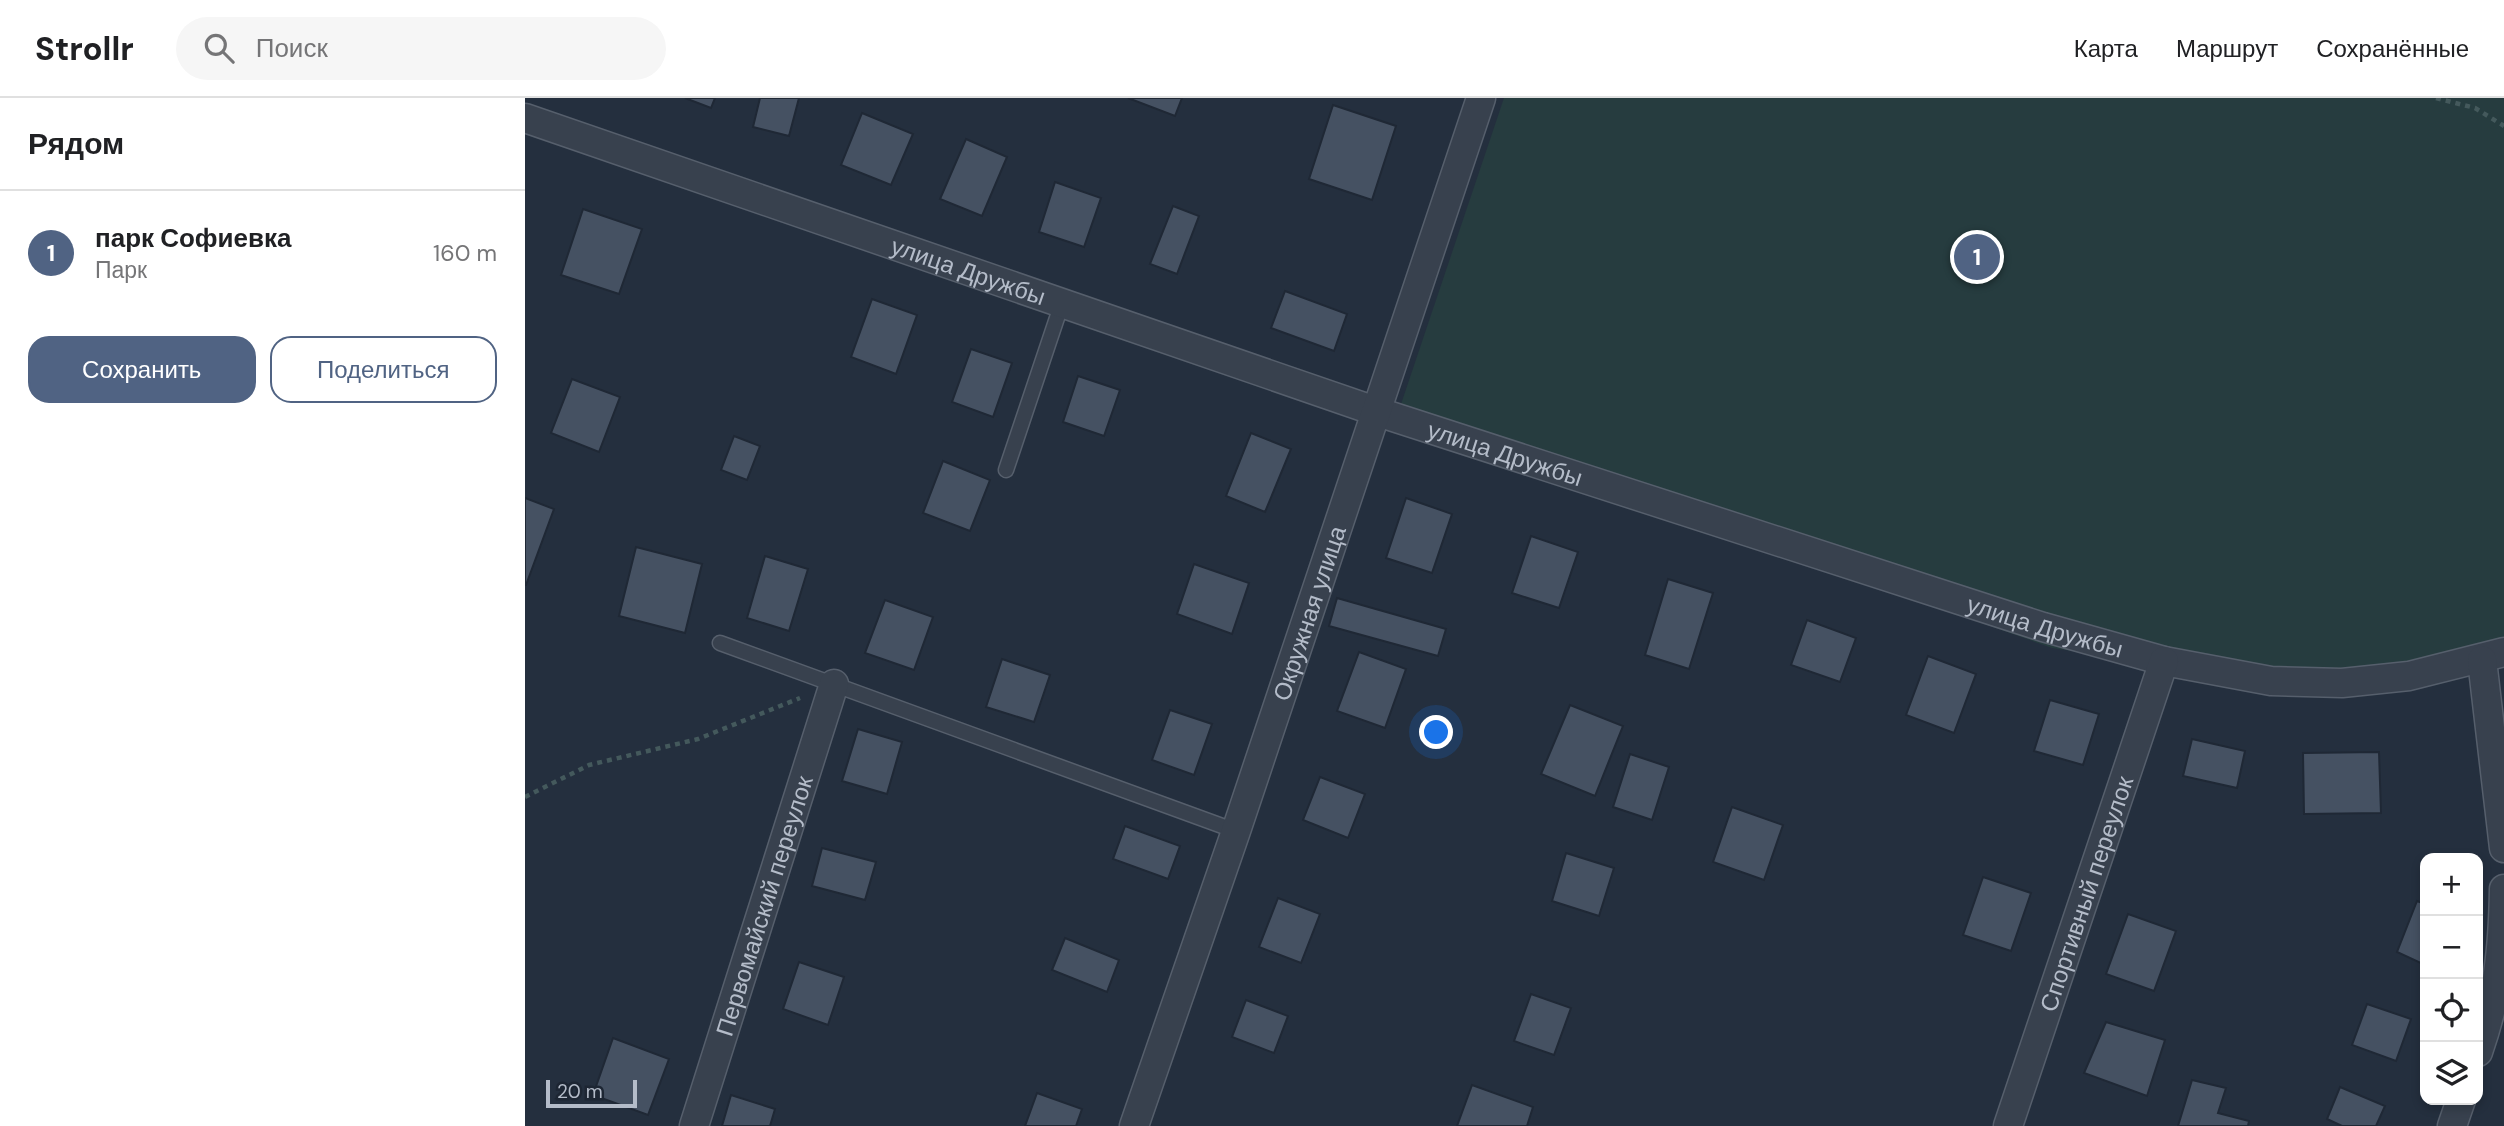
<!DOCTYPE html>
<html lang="ru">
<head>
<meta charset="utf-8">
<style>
	body { margin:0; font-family:"DM Sans",sans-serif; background:#f6f6f6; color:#202124 }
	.controls { position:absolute; right:21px; bottom:21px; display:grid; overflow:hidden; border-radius:14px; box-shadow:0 4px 10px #0003 }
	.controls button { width:63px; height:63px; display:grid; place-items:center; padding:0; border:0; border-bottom:2px solid #e0e0e0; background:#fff; color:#202124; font:35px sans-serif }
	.scale { position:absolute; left:21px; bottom:18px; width:91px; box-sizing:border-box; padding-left:7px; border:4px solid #b4bcc9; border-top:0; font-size:19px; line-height:24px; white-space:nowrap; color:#b4bcc9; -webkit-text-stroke:5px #1d2633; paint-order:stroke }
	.you { position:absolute; left:912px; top:635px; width:24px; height:24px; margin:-18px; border:5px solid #fff; border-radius:50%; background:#1a73e8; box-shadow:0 0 0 10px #1a73e833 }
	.badge { display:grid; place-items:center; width:46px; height:46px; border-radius:50%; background:#506383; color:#fff; font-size:23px; font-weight:700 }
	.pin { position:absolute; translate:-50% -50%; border:4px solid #fff; box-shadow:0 2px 7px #0006 }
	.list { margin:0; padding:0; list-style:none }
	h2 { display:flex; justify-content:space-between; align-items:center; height:91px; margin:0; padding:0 28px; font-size:30px }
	h2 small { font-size:23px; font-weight:400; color:#757577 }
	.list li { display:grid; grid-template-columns:46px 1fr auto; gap:21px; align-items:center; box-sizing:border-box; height:126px; padding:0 28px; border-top:2px solid #e0e0e0 }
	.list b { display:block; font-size:26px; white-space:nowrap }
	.list p { margin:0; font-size:23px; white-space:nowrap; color:#757577 }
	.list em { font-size:23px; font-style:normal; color:#757577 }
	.actions { display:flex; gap:14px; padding:21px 28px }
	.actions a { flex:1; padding:16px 0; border:2px solid #506383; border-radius:21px; text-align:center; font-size:24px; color:#506383 }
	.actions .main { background:#506383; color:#fff }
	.icon { flex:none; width:38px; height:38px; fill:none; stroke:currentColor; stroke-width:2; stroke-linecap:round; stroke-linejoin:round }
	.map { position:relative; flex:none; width:1979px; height:1028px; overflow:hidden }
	header { display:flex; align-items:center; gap:42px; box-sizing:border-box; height:98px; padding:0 35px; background:#fff; border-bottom:2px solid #e0e0e0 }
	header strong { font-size:33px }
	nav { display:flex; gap:38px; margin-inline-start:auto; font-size:24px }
	.search { width:490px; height:63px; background:#f6f6f6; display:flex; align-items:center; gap:18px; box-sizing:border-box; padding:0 24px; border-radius:38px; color:#757577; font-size:26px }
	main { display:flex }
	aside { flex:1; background:#fff }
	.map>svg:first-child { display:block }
	.green { fill:#263c3f }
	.building { fill:#455162; stroke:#1f2835; stroke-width:2 }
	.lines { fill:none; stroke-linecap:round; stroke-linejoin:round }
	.lane-casing { stroke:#565f6c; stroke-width:17 }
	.street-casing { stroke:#565f6c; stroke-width:31 }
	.path { stroke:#44595c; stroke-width:4.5; stroke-dasharray:5 5; stroke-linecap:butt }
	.lane { stroke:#38414e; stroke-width:14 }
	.street { stroke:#38414e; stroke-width:28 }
	.labels { text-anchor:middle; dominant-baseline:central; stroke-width:5; stroke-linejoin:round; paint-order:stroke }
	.street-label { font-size:24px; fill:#b4bcc9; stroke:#1d2633 }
</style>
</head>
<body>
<header>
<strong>Strollr</strong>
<div class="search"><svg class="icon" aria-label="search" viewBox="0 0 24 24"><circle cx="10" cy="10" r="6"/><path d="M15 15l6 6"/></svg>Поиск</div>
<nav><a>Карта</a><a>Маршрут</a><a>Сохранённые</a></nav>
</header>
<main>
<aside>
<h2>Рядом<small></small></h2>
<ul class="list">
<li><span class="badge">1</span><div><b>парк Софиевка</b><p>Парк</p></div><em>160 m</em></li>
</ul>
<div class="actions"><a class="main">Сохранить</a><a>Поделиться</a></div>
</aside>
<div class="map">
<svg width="1979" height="1028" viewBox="0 0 1979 1028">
	<rect width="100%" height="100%" fill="#242f3e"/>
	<path class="green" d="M979 0H1979V555L1745 582 1527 550 872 318Z"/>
	<g class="building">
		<path d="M160 0H190L186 10Z"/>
		<path d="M235 0H274L264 38 228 29Z"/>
		<path d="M603 0H657L650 18Z"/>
		<path d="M808 7 871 28 847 102 784 81Z"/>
		<path d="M337 15 388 36 366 87 316 67Z"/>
		<path d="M441 41 482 59 457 118 415 101Z"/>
		<path d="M530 84 576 100 559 149 514 134Z"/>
		<path d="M648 108 674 118 652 176 625 166Z"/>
		<path d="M58 111 117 131 94 196 36 177Z"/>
		<path d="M760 193 822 216 809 253 746 230Z"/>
		<path d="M347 201 392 217 371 276 326 259Z"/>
		<path d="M446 251 487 265 468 319 427 304Z"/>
		<path d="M553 278 595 292 579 338 538 324Z"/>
		<path d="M47 281 95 299 74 354 26 335Z"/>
		<path d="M726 335 766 351 740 414 701 398Z"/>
		<path d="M209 338 235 348 222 382 196 372Z"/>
		<path d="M418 363 465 382 445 433 398 415Z"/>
		<path d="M0 400 29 411 1 487H0Z"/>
		<path d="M881 400 927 416 907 475 861 460Z"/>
		<path d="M1006 438 1053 454 1034 510 987 495Z"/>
		<path d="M111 449 177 466 160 535 94 518Z"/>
		<path d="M240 458 283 471 264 533 222 520Z"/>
		<path d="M669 466 724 485 707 536 652 516Z"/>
		<path d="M1143 481 1188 495 1164 571 1120 557Z"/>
		<path d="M812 500 921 531 913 558 804 528Z"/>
		<path d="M360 502 408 519 389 572 340 555Z"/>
		<path d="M1282 522 1331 540 1315 584 1266 567Z"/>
		<path d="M834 554 881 571 860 630 812 613Z"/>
		<path d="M1403 558 1451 576 1429 635 1381 617Z"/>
		<path d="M477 561 525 577 509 624 461 609Z"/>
		<path d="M1525 602 1574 616 1558 667 1509 653Z"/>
		<path d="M1045 607 1098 628 1070 698 1016 676Z"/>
		<path d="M645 612 687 626 669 677 627 662Z"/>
		<path d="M333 631 377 644 362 696 317 683Z"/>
		<path d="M1667 641 1720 653 1712 690 1658 678Z"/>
		<path d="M1854 654 1856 715 1779 716 1778 655Z"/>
		<path d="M1105 656 1144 669 1127 722 1088 709Z"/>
		<path d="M795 679 840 696 823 740 778 722Z"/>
		<path d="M1207 709 1258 727 1239 782 1188 764Z"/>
		<path d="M600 728 655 748 643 781 588 761Z"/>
		<path d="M297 750 351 764 340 802 287 788Z"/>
		<path d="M1041 755 1089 770 1074 818 1027 803Z"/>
		<path d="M1458 779 1506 795 1486 853 1438 837Z"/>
		<path d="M753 800 795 816 776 865 734 849Z"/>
		<path d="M1892 803 1900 806V867L1872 854Z"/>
		<path d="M1603 816 1651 833 1629 893 1581 876Z"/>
		<path d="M540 840 594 862 582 894 527 872Z"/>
		<path d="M274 864 319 879 303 927 258 911Z"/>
		<path d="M1006 896 1046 910 1029 957 989 943Z"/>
		<path d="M721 902 763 918 749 955 707 939Z"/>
		<path d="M1842 906 1886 921 1871 963 1827 947Z"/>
		<path d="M1581 924 1640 942 1622 998 1559 975Z"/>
		<path d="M88 940 144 961 123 1017 68 997Z"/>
		<path d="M1667 982 1701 990 1693 1015 1724 1023 1723 1028H1653Z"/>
		<path d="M947 987 1008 1009 1002 1028H932Z"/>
		<path d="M1815 989 1860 1008 1851 1028H1817L1802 1021Z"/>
		<path d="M512 995 557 1011 551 1028H500Z"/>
		<path d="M206 997 250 1011 245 1028H197Z"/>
	</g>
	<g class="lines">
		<defs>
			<g id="lane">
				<path d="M481 372 537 205"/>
				<path d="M195 545 711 733"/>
			</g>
			<g id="street">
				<path id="s1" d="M0 20 853 314 1518 529 1639 563 1746 583 1817 585 1884 578 1979 554"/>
				<path d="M1957 562 1979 750"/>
				<path d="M1953 954C1973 896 1978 853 1979 791"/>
				<path id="s2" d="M169 1028 309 586"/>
				<path id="s3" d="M609 1028 711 733 956 0"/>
				<path id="s4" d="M1483 1028 1639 563"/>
				<path d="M1927 1028 1936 1002"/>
			</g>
		</defs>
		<use href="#lane" class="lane-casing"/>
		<use href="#street" class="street-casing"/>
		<g class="path">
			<path d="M1911 0 1950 10 1979 28"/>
			<path d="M0 699 64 667 173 641 275 600"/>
		</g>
		<use href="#lane" class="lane"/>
		<use href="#street" class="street"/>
	</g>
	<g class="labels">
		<g class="street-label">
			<text stroke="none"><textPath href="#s1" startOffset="469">улица Дружбы</textPath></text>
			<text stroke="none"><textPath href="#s1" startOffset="1036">улица Дружбы</textPath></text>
			<text stroke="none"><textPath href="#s3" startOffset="542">Окружная улица</textPath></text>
			<text stroke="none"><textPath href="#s1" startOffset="1603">улица Дружбы</textPath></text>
			<text stroke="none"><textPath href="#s4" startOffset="245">Спортивный переулок</textPath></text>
			<text stroke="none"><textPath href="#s2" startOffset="231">Первомайский переулок</textPath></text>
		</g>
	</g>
</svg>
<div class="controls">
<button>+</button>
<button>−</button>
<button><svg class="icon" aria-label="locate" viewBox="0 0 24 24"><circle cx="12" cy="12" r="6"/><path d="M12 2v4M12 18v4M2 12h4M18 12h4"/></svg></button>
<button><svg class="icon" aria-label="layers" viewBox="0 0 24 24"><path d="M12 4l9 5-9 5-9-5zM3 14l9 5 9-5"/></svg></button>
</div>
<div class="scale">20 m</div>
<div class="you"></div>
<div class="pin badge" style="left:1452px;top:159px">1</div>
</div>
</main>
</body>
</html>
